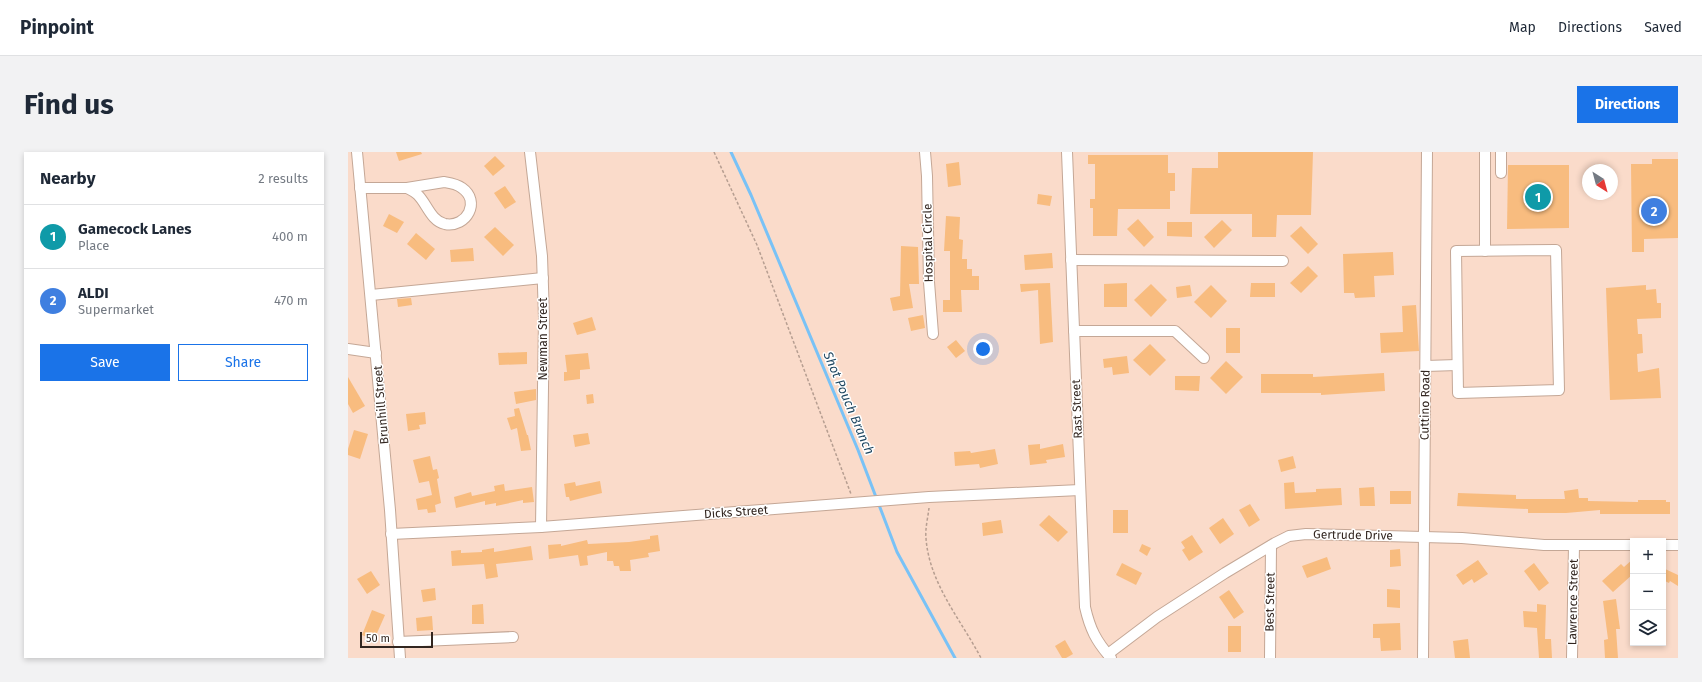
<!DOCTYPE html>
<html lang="en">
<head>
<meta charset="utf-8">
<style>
	body { margin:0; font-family:"Fira Sans",sans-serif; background:#f2f2f3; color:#1f2937 }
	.controls { position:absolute; right:12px; bottom:12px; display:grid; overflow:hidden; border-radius:0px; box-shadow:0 2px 6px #0003 }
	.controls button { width:36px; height:36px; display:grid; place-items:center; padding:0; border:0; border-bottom:1px solid #e0e1e3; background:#fff; color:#1f2937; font:20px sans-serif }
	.compass { position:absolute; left:1234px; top:12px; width:36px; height:36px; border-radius:50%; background:#fff; box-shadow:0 2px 6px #0003; rotate:144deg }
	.scale { position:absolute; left:12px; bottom:10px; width:73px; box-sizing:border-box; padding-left:4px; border:2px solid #322620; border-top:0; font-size:11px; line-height:14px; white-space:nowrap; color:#322620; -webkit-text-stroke:3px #fff; paint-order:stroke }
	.you { position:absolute; left:635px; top:197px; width:14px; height:14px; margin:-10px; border:3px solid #fff; border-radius:50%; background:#1a73e8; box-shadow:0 0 0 6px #1a73e833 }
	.badge { display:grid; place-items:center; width:26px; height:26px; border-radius:50%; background:#1a73e8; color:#fff; font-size:13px; font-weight:700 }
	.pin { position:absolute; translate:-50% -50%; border:2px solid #fff; box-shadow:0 1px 4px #0006 }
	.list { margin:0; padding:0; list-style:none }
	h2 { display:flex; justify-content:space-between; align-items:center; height:52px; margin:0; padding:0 16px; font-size:17px }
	h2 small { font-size:13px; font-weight:400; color:#747a83 }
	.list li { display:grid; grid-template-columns:26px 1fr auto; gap:12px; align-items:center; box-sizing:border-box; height:64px; padding:0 16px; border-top:1px solid #e0e1e3 }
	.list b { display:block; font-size:15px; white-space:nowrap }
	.list p { margin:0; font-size:13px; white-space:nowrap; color:#747a83 }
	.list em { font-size:13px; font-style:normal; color:#747a83 }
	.actions { display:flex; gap:8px; padding:12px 16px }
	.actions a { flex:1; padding:9px 0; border:1px solid #1a73e8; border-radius:0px; text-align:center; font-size:14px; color:#1a73e8 }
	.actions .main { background:#1a73e8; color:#fff }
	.icon { flex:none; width:22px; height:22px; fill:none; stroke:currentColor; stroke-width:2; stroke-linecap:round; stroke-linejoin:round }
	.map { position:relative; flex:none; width:1330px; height:506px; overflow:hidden; border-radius:0px }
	header { display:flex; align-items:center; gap:24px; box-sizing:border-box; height:56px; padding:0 20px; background:#fff; border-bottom:1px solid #e0e1e3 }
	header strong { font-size:19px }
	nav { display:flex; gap:22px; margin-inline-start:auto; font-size:14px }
	.intro { display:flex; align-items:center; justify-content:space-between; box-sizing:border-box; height:96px; padding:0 24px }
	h1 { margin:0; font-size:28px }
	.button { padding:10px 18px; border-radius:0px; background:#1a73e8; color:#fff; font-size:14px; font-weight:700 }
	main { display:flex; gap:24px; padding:0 24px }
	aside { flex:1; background:#fff; border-radius:0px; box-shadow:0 2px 6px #0003 }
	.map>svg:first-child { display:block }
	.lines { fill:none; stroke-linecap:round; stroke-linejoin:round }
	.stream { stroke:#79c2f6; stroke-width:3 }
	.building { fill:#f8bc7f }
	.minor-casing { stroke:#c4a796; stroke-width:12 }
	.path { stroke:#b69e91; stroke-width:1.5; stroke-dasharray:3 2; stroke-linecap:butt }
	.minor { stroke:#fff; stroke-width:10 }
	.labels { text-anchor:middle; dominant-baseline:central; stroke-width:3; stroke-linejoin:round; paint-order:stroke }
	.street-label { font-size:12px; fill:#322620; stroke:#fff }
	.water-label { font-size:13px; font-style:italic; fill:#1f4761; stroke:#fff }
</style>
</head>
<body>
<header>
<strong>Pinpoint</strong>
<nav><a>Map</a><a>Directions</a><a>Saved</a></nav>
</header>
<div class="intro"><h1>Find us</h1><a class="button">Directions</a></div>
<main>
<aside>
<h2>Nearby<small>2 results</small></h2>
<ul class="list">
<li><span class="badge" style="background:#0f9aa8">1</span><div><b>Gamecock Lanes</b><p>Place</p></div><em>400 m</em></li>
<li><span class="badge" style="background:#3f7fe0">2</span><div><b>ALDI</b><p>Supermarket</p></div><em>470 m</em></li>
</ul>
<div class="actions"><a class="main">Save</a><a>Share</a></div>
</aside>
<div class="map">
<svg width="1330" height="506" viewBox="0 0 1330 506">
	<rect width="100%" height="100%" fill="#fadbca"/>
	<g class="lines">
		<path class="stream" d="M383 0 403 43 510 298 549 400 607 506"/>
	</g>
	<g class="building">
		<path d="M48 0H73L74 2 51 9Z"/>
		<path d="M870 0H965L963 63H929L928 85H904V62H842L844 16H870Z"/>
		<path d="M740 3H820V21H827V39H822V57H770L769 84H745V56H742V47H747V12H740Z"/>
		<path d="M147 4 157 14 145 24 136 14Z"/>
		<path d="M1304 7H1330V86L1296 87V100H1284L1283 12H1304Z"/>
		<path d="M611 10 613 33 600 35 598 12Z"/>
		<path d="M1160 13H1221V76L1159 77Z"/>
		<path d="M157 34 168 50 157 57 146 41Z"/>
		<path d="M690 42 704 44 702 54 689 52Z"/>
		<path d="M41 62 56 70 49 81 35 74Z"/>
		<path d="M598 64 612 65 611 87 615 88 614 107H619V117H624V124H631V138H613L614 160H595V148H602V99H596Z"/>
		<path d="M790 67 806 85 796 95 779 77Z"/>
		<path d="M874 68 884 78 866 96 856 85Z"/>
		<path d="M819 70H844V85L819 84Z"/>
		<path d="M953 74 970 92 960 102 942 84Z"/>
		<path d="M147 75 166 93 155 104 136 85Z"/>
		<path d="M68 81 87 97 78 108 59 92Z"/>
		<path d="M553 94 570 95 571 132H561L565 156 545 159 542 146 552 144Z"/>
		<path d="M125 96 126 109 103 110 102 98Z"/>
		<path d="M1045 100 1046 123 1026 124 1027 145 1007 146 1006 141H996L995 102Z"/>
		<path d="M704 101 705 116 677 118 676 103Z"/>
		<path d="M960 114 970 124 953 141 942 131Z"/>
		<path d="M702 131 705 190 692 192 690 138 673 140 672 132Z"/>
		<path d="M779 131V155H756V132Z"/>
		<path d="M903 131H927V145H902Z"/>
		<path d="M803 132 819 148 803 165 786 148Z"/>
		<path d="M842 133 844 144 829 146 828 135Z"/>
		<path d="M863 133 879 149 863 166 846 150Z"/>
		<path d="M1298 133V138L1308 137 1309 151H1313V166L1289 167 1290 182H1294L1295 201 1289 202 1290 220 1311 216 1313 246 1262 248 1258 136Z"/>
		<path d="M63 146 64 153 50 155 49 147Z"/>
		<path d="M1068 153 1071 199 1033 201 1032 181 1055 180 1054 154Z"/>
		<path d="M575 163 577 176 563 179 560 166Z"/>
		<path d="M244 165 248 178 229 183 225 171Z"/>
		<rect x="878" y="176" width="14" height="25"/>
		<path d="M608 188 617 199 608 206 599 195Z"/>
		<path d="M802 192 818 208 802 224 785 208Z"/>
		<path d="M179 200V212L151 213 150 201Z"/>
		<path d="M240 201 242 217 232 218V227L216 229V220H219L217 203Z"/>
		<path d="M779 204 781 221 765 223 764 215 756 216 755 207Z"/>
		<path d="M878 209 895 225 878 242 862 226Z"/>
		<path d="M1036 221 1037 239 973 243V241H913V222H965V225Z"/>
		<path d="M827 224H852L851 239 827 238Z"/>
		<path d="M0 225 17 254 5 261 0 252Z"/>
		<path d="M188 237V248L168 252 166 240Z"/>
		<path d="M245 242 246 251 239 252 238 243Z"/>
		<path d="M171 256 179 283H180L183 298 173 299 169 276 163 278 159 266 167 264 166 257Z"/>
		<path d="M77 260 78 272 71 273 72 277 60 279 58 262Z"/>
		<path d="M6 278 20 282 12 307 0 303V297Z"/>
		<path d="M240 281 242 292 227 295 225 283Z"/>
		<path d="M692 292V297L715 292 717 305 698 308 699 311 682 313 680 293Z"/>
		<path d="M647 297 650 312 632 316 631 312 607 314 606 300 622 299 623 301Z"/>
		<path d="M82 304 85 318 89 317 91 326 89 327 93 351 87 353 88 360 80 361 79 357 70 358 68 347 84 343 81 329 71 331 65 308Z"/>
		<path d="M945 304 948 316 933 320 930 308Z"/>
		<path d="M252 329 254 341 222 349 221 345H218L216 332 227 330 228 334Z"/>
		<path d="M946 330 947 341 968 340V337L993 336 994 353 937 357 936 331Z"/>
		<path d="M156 332 157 339 184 335 186 350 175 351V348L148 354V351L137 353V349L108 356 106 345 123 340 124 344 147 339 146 334Z"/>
		<path d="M1026 335 1027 354H1012L1011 336Z"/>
		<path d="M1230 337 1231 346H1240V349L1290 350V348H1318V350H1322V362H1252V358L1218 361H1180V357L1109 354 1110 341 1168 343V347H1217L1216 339Z"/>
		<rect x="1042" y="339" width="21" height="13"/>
		<path d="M902 352 912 368 901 375 891 358Z"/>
		<rect x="765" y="358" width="15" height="23"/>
		<path d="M701 363 720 380 710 390 691 373Z"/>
		<path d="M875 366 886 382 872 392 861 376Z"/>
		<path d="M653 368 655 381 635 384 634 371Z"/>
		<path d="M310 383 312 399 300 401 301 405 282 408 283 419H272L271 414H266L265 409H259V400L239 404 240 413 232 414 230 403 201 407 200 393 213 392V394L239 388 240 392 281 390 302 387V384Z"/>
		<path d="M844 383 855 400 841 409 834 398 837 396 833 390Z"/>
		<path d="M794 392 803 396 799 404 791 399Z"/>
		<path d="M183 394 185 408 148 412 150 425 138 427 136 412 104 414 103 399 113 398V401L134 400V398L146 396V400Z"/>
		<path d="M1052 397 1053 414 1042 415V398Z"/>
		<path d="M979 405 983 417 959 426 954 414Z"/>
		<path d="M1285 407V422L1265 440 1254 429 1273 412 1276 415Z"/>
		<path d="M1130 408 1140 422 1126 431 1124 427 1115 433 1108 423Z"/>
		<path d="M774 411 794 421 788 433 768 423Z"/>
		<path d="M1186 411 1201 431 1191 439 1176 419Z"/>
		<path d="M1315 416 1330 423V434L1322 429 1321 431 1315 428Z"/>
		<path d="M23 419 32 433 19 442 9 427Z"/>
		<path d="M87 436 88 448 75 450 73 438Z"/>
		<path d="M1039 437 1052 438V456L1039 455Z"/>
		<path d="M881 438 896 460 886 467 871 445Z"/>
		<path d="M1268 447 1272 477H1268L1270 506H1257L1256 488 1260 487 1255 449Z"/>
		<path d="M135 452 136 472H124V453Z"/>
		<path d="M1189 452 1198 453 1197 487H1203L1204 506H1191L1189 476 1176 475 1175 459 1189 460Z"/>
		<path d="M24 458 37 463 26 488 14 483Z"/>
		<path d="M84 464 85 478 69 479 68 466Z"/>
		<path d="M1052 471 1053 498 1033 499 1032 486H1025V472Z"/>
		<rect x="880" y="474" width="13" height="26"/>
		<path d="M1120 487 1122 506H1107L1105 489Z"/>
		<path d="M717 488 725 502 718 506H714L707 494Z"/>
	</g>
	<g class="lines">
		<defs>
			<g id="minor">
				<path d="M9 0 42 358 52 506"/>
				<path d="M182 0 194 104 196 166 193 375"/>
				<path d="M577 0 579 24 581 130 585 182"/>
				<path d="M719 0 737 455C742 477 748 489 763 506"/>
				<path d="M1153 21V0"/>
				<path d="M96 30C102 31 109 32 114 36 133 49 119 76 97 72 83 69 79 52 70 43 67 40 63 38 59 36Z"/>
				<path d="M12 36H59"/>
				<path d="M1208 98 1211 238 1110 241 1108 99Z"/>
				<path d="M1137 99V0"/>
				<path d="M723 108 935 109"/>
				<path d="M23 143 195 126"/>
				<path d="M726 179H827L856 206"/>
				<path d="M0 197 28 201"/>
				<path d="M1078 214 1109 213"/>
				<path d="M43 382 193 375 581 345 732 338"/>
				<path d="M1315 393H1330"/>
				<path d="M50 490 165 485"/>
				<path d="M760 502 809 465 877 421 927 391 941 384 958 382 1114 386 1196 393H1285"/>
				<path d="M922 506 923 394"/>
				<path d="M1075 506 1079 0"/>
				<path d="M1224 506 1226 393"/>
			</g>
		</defs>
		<use href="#minor" class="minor-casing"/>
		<g class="path">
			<path d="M366 0 409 93 503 342"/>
			<path d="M581 356C580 365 577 377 578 386 581 431 613 468 633 506"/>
		</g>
		<use href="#minor" class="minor"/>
	</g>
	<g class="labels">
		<g class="street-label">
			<text transform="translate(580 91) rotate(-91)">Hospital Circle</text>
			<text transform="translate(195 187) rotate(-90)">Newman Street</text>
			<text transform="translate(33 253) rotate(-95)">Brunhill Street</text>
			<text transform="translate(1077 253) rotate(-89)">Cuttino Road</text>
			<text transform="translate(729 257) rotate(-92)">Rast Street</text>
			<text transform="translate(388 360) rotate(-4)">Dicks Street</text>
			<text transform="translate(1005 383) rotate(1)">Gertrude Drive</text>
			<text transform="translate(922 450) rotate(-89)">Best Street</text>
			<text transform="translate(1225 450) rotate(-89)">Lawrence Street</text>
		</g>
		<g class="water-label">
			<text transform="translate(501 251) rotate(67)">Shot Pouch Branch</text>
		</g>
	</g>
</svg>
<div class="controls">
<button>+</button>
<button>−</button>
<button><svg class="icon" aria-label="layers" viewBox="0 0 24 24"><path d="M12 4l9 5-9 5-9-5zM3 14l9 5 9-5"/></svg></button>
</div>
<svg class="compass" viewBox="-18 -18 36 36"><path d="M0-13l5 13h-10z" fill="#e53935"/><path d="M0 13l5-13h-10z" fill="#747a83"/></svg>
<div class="scale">50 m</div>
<div class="you"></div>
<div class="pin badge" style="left:1190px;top:45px;background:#0f9aa8">1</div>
<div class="pin badge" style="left:1306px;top:59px;background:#3f7fe0">2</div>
</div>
</main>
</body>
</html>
